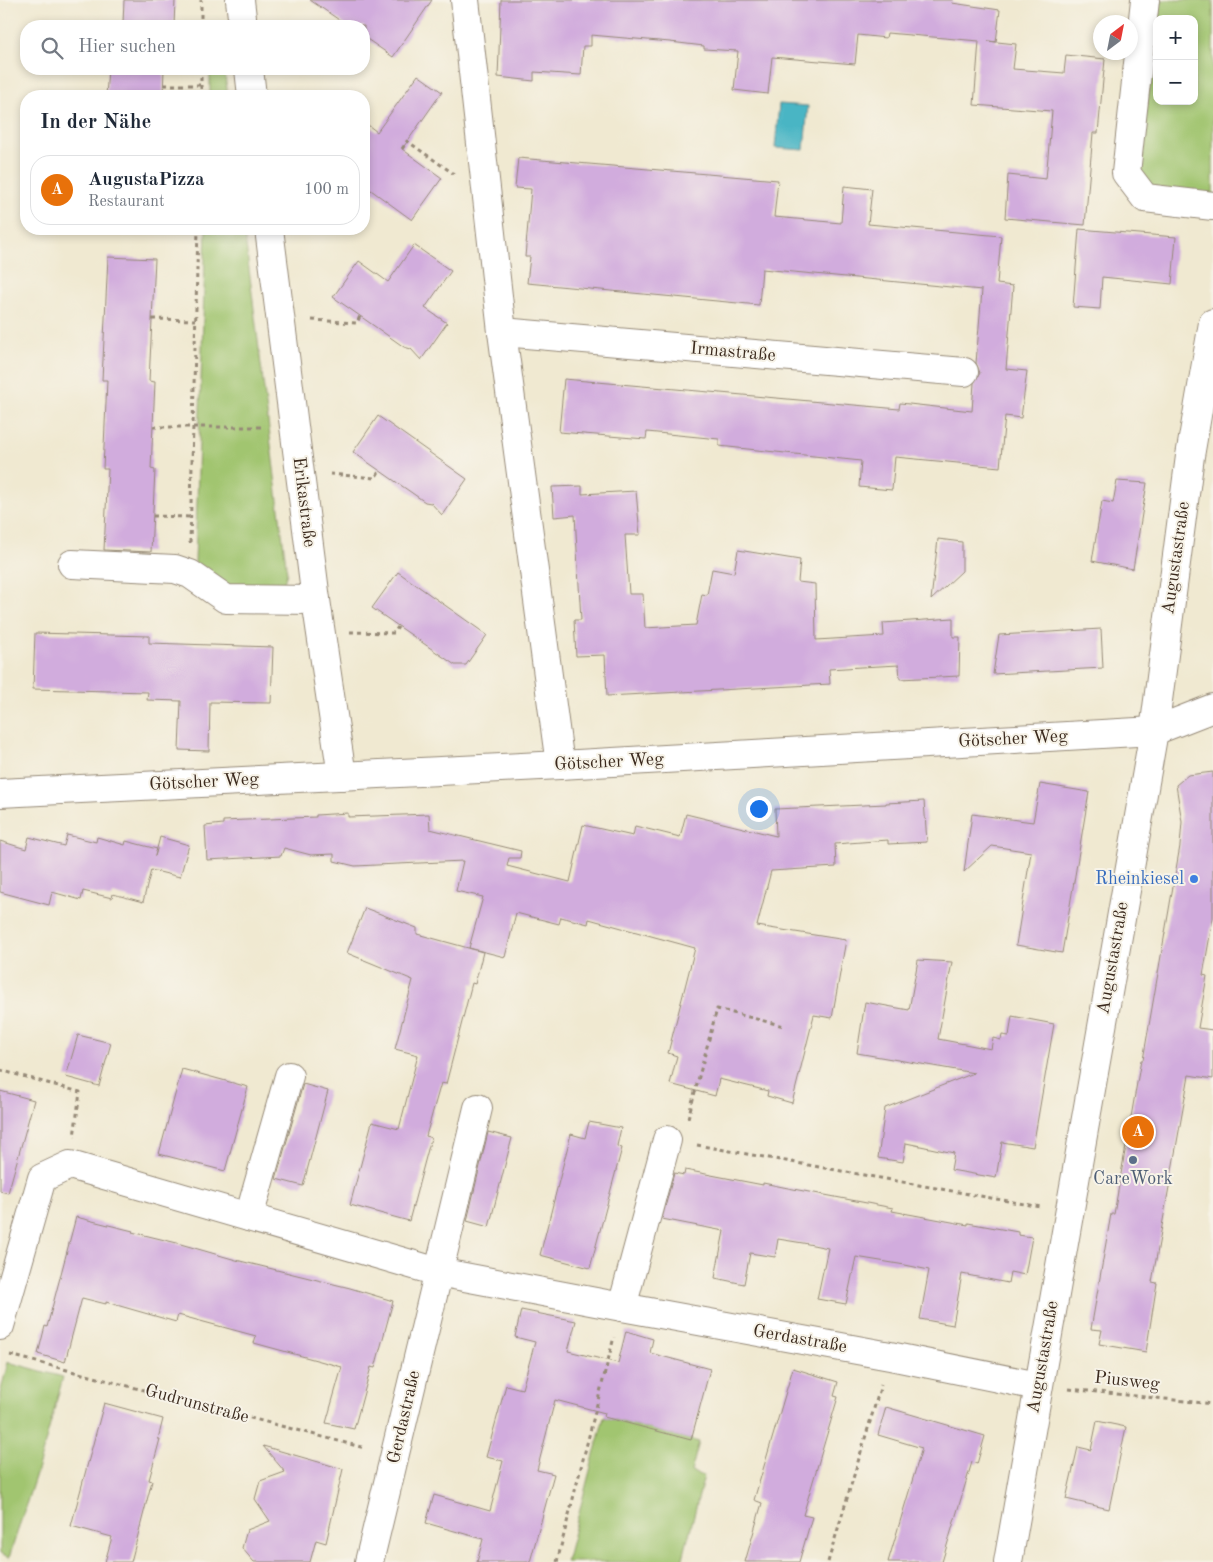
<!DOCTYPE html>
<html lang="de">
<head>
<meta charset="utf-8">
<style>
	body { margin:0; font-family:"Old Standard TT",serif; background:#f6f6f7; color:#1f2937 }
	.controls { position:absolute; right:15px; top:15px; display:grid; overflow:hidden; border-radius:10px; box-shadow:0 2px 8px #0003 }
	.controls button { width:45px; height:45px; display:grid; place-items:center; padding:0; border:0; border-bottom:1px solid #e0e1e3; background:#fff; color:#1f2937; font:25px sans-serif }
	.compass { position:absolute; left:1093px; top:15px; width:45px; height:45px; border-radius:50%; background:#fff; box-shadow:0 2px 8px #0003; rotate:32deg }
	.you { position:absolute; left:758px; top:808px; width:18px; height:18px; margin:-12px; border:4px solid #fff; border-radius:50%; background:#1a73e8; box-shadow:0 0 0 8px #1a73e833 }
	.badge { display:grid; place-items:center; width:32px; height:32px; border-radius:50%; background:#d1495b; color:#fff; font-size:16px; font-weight:700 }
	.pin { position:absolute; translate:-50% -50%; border:2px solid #fff; box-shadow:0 1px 5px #0006 }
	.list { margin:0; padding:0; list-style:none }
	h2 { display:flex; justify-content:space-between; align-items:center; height:65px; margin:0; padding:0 20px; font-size:21px }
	h2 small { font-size:16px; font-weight:400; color:#747a83 }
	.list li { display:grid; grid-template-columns:32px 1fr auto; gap:15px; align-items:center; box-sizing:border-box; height:70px; margin:0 10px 10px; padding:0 10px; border:1px solid #e0e1e3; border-radius:20px }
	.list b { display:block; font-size:19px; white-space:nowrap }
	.list p { margin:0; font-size:16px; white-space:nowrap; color:#747a83 }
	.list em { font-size:16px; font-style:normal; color:#747a83 }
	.icon { flex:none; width:28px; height:28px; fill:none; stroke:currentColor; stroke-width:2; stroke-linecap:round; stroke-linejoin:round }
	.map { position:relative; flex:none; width:1213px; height:1562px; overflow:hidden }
	.search { position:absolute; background:#fff; box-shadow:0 2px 8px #0003; left:20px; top:20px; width:350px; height:55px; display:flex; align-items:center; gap:12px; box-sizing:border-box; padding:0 18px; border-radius:20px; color:#747a83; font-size:19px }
	.panel { position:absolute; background:#fff; box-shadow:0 2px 8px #0003; left:20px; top:90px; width:350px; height:145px; border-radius:20px }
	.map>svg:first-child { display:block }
	.green { fill:#a1c56f; stroke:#6e7846 }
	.water { fill:#48b5c4; stroke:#427071 }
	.building { fill:#d1acdd }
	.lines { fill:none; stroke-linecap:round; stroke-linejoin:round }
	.minor-casing { stroke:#968a78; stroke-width:30 }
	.path { stroke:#968a78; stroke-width:3; stroke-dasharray:4 4; stroke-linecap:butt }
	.minor { stroke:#fff; stroke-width:28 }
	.shop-dot { fill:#3f7fe0; stroke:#f7f3e8; stroke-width:2 }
	.service-dot { fill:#5c6f8a; stroke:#f7f3e8; stroke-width:2 }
	.labels { text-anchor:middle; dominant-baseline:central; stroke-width:4; stroke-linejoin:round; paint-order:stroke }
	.street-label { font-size:18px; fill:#3b2a1e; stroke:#f7f3e8 }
	.shop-label { font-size:18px; fill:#366cbe; stroke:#f7f3e8; text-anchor:end }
	.service-label { font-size:18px; fill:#4e5e75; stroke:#f7f3e8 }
</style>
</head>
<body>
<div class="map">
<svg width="1213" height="1562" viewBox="0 0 1213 1562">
	<rect width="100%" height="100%" fill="#f7f3e8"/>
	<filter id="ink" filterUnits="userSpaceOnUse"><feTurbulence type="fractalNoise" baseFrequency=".02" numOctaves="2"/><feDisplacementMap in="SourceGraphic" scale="10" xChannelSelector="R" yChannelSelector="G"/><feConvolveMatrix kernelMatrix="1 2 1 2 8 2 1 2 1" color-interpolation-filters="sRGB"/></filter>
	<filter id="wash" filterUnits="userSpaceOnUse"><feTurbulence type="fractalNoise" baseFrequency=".0096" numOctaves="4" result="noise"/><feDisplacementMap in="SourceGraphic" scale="20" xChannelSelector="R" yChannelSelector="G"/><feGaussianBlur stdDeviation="1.12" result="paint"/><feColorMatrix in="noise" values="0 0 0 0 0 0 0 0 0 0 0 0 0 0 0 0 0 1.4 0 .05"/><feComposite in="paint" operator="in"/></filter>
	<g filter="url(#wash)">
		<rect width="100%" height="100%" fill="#f0e9d1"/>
		<g class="green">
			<path d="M1161 0H1213V201L1147 186 1138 169 1157 31V101H1194V19H1158Z"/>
			<path d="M210 69H224L228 96H210Z"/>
			<path d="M206 229H244L287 573 282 589 231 594 195 563Z"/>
			<path d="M8 1362 63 1377 41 1458 9 1558 0 1554V1394Z"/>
			<path d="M604 1417 699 1442 691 1472 704 1476 682 1562H566Z"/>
		</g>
		<path class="water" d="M779 104 808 106 804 150 775 148Z"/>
		<g id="blocks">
			<g class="building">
				<path d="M124 0H175L174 26H110V23H123Z"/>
				<path d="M310 0H432L393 57 364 37V26H348Z"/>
				<path d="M501 0H953L952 3 1000 10 996 42 988 41 1016 44 1013 69 1064 73 1066 55 1105 59 1098 133H1093L1085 225 1005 218 1008 175 1046 179 1052 111 974 105 979 41 887 33 886 38 858 35 855 64 772 57 768 94 734 90 738 51 704 49V46L670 42 591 35V46H583L581 75 534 72V81L498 77Z"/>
				<path d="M108 69H164L163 96H106Z"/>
				<path d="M418 75 442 92 402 149 442 178 412 220 364 185V122L377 132Z"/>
				<path d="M518 158 778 180 774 217 841 223 844 186 872 189 868 224 1001 236 997 284 1013 286 1006 369 1027 371 1021 418 1005 416 1000 467 895 457 892 490 859 487 861 461 719 446V439L647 432 646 439 559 432 564 379 899 409 900 403 972 411 974 383 980 373 976 363 982 290 762 269 759 305 527 283 530 257H525L531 189 515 188Z"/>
				<path d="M1079 229 1176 237 1172 284 1102 277 1100 309 1073 307Z"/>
				<path d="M414 245 451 271 425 308 447 323 421 360 411 349 404 347 333 297 359 261 388 282Z"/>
				<path d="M108 257 155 259 149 381 155 382 151 469 155 470 151 552 104 550 108 469H103L107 380H102Z"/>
				<path d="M378 416 467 479 442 515 431 503 425 502 353 452Z"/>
				<path d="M1117 481 1147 483 1133 569 1092 561 1102 501 1113 503Z"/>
				<path d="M582 486V494L636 491 640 535H625L629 594H643L645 628 696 625 702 594 707 595 712 569 734 573 738 550 800 560 798 582 815 584 816 640 884 636 883 623 953 618V637H960L959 676 900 679 899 665 861 667 829 669 830 684 607 696 605 655 576 656 574 620H581L575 515 554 517 552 487Z"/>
				<path d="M938 539 962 542V571L931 600Z"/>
				<path d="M398 572 487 635 466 665H455L372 608Z"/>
				<path d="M1101 629 1103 668 993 674 999 635Z"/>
				<path d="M35 633 149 636V643L273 647 271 703 210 702 209 751 179 750 181 701 147 700 148 692 33 689Z"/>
				<path d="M1213 772V918L1203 975 1207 976 1198 1028 1213 1030V1079L1189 1075 1152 1282 1157 1283 1146 1352 1099 1344 1102 1330 1091 1329 1111 1214H1114L1141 1060H1143L1180 846 1182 822 1176 785 1188 775Z"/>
				<path d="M1040 784 1089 792 1062 953 1016 945 1031 852 992 846 964 872 972 814 1033 822Z"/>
				<path d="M924 801 927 842 888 844V840L835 844 836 867 771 871 757 926 846 940 832 1018 814 1015 792 1103 767 1096 768 1091 719 1079 715 1096 670 1084 677 1056 668 1053 695 948 589 919 588 924 561 917 559 924 516 913 505 957 469 948 483 897 456 891 463 861 355 866 334 861V854L311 855 284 848 281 856 207 860 205 826 223 824V821L316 817V815L348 813V817L429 814 430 829 521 851 520 858H509L507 866 570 882 583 825 633 836 635 826 680 837 686 814 776 836 775 809 886 804V803Z"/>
				<path d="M67 835 96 842 97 837 125 845 126 841 157 849 155 856 160 837 189 845 180 877 151 870 143 902 113 894 112 898 83 891 81 900 52 892 49 905 0 892V841L26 849 29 837 64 846Z"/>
				<path d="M365 908 417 928V934L483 952 475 984 472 983 446 1084 441 1083 433 1111 426 1136 431 1138 409 1221 350 1205 372 1122 399 1129 418 1055 395 1049 413 980 347 953Z"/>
				<path d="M918 960 952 962 938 1039 991 1049 993 1038 1001 1040 1002 1035 1009 1036 1012 1016 1054 1024 1033 1147 1002 1142 996 1178 951 1170 954 1153 906 1143 903 1162 878 1158 885 1108 974 1073 857 1053 865 1002 909 1010Z"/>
				<path d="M78 1035 111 1043 99 1086 66 1077Z"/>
				<path d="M182 1069 248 1087 225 1171 159 1154Z"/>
				<path d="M303 1084 328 1091 303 1186 276 1179Z"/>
				<path d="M0 1091 34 1100 8 1193 0 1191Z"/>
				<path d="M589 1122 621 1128 617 1146 622 1148 590 1268 540 1255 571 1134 585 1138Z"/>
				<path d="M488 1132 512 1138 489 1227 467 1221Z"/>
				<path d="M685 1170 763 1185V1183L788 1188 893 1208 892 1211 968 1225V1223L1018 1232V1235L1032 1237 1025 1275 1010 1272 1008 1283 962 1274 953 1325 920 1319 929 1270 905 1265 856 1257 846 1304 817 1299 828 1248 803 1243 778 1239 775 1257 750 1253 744 1284 715 1278 724 1231 662 1219 674 1173 684 1175Z"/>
				<path d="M76 1217 133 1231 132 1232 177 1243 236 1260 350 1288 393 1301 375 1368 371 1367 354 1429 326 1423 342 1367 254 1343 256 1336 178 1315 176 1322 106 1302V1304L82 1298 65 1362 38 1354 45 1326 47 1327Z"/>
				<path d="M521 1310 576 1321 568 1351 618 1363 626 1331 653 1339 650 1353 710 1369 691 1440 604 1417 605 1413 555 1400 537 1470 554 1474 530 1562H477L483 1539 426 1523 434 1495 490 1511 503 1461 486 1457 506 1385 522 1389 535 1342 515 1337Z"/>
				<path d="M793 1368 838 1382 834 1396 838 1397 803 1515 812 1517 799 1562H745L762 1503 754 1500Z"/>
				<path d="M104 1403 163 1419 158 1439H160L149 1480 152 1481 131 1562H105L112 1537 71 1526Z"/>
				<path d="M886 1407 985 1436 977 1464 972 1462 942 1562H888L922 1448 878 1435Z"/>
				<path d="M1097 1421 1126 1427 1109 1509 1066 1499 1078 1447 1091 1450Z"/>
				<path d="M263 1446 343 1469 326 1543 316 1540 310 1562H254L242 1548 247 1530 270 1521 255 1499 260 1481 285 1472Z"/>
			</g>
		</g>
	</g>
	<g filter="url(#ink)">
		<use href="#blocks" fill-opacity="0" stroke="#968a78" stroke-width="1"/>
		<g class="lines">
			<defs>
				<g id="minor">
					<path d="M240 0 243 26"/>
					<path d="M465 0 502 332 560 765"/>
					<path d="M1145 0 1126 173 1145 198 1213 206"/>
					<path d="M249 69 252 96"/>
					<path d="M269 229 316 600 342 776"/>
					<path d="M502 332 964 372"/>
					<path d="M72 564 175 569 190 574 226 599 316 600"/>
					<path d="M0 793 560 765 1154 731 1213 708"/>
					<path d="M249 1217 289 1076"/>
					<path d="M622 1307 667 1140"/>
					<path d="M0 1326 42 1178 70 1165 438 1272 622 1307 890 1356 1038 1386"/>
					<path d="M369 1562 478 1108"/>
					<path d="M1008 1562 1154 731 1190 456 1213 323"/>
				</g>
			</defs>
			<use href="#minor" class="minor-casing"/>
			<g class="path">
				<path d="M201 26V0"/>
				<path d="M201 69V96"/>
				<path d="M164 85H201"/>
				<path d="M402 149 407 141 454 174"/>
				<path d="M152 319 195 320"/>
				<path d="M312 320 357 323 360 316"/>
				<path d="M153 427H264"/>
				<path d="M330 474 375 478 380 470"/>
				<path d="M153 516 190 517"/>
				<path d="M190 543 198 229"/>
				<path d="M350 632 394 633 398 627"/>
				<path d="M0 1070 80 1092 74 1137"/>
				<path d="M688 1118 717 1009 784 1026"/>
				<path d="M697 1145 1041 1207"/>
				<path d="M10 1355 365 1448"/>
				<path d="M1069 1389 1213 1404"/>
				<path d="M557 1562 614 1337"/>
				<path d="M828 1562 881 1385"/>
			</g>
			<use href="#minor" class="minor"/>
		</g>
	</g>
	<circle class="shop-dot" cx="1194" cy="879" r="5"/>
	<circle class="service-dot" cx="1133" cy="1160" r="5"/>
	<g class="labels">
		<g class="street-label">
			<text transform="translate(733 352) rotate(5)">Irmastraße</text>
			<text transform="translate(304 502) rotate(83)">Erikastraße</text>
			<text transform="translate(1176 558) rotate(-82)">Augustastraße</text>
			<text transform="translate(1013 739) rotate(-3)">Götscher Weg</text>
			<text transform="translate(609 762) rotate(-3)">Götscher Weg</text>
			<text transform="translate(204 782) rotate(-3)">Götscher Weg</text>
			<text transform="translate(1113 958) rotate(-80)">Augustastraße</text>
			<text transform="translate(800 1339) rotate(10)">Gerdastraße</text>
			<text transform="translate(1043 1357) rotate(-80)">Augustastraße</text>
			<text transform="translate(1127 1381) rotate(6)">Piusweg</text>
			<text transform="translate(197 1404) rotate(15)">Gudrunstraße</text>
			<text transform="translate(404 1417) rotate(-77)">Gerdastraße</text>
		</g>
		<g class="shop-label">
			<text x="1184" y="879">Rheinkiesel</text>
		</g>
		<g class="service-label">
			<text x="1133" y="1179">CareWork</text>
		</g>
	</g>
</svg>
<div class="controls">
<button>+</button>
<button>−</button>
</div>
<svg class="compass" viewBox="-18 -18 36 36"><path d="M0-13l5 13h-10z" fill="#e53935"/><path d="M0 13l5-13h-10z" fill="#747a83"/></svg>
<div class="you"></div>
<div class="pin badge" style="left:1138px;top:1132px;background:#e8710a">A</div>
<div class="search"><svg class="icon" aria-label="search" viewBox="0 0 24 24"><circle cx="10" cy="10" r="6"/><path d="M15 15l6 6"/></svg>Hier suchen</div>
<section class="panel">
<h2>In der Nähe<small></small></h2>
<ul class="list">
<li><span class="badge" style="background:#e8710a">A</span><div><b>AugustaPizza</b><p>Restaurant</p></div><em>100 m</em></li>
</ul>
</section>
</div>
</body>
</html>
